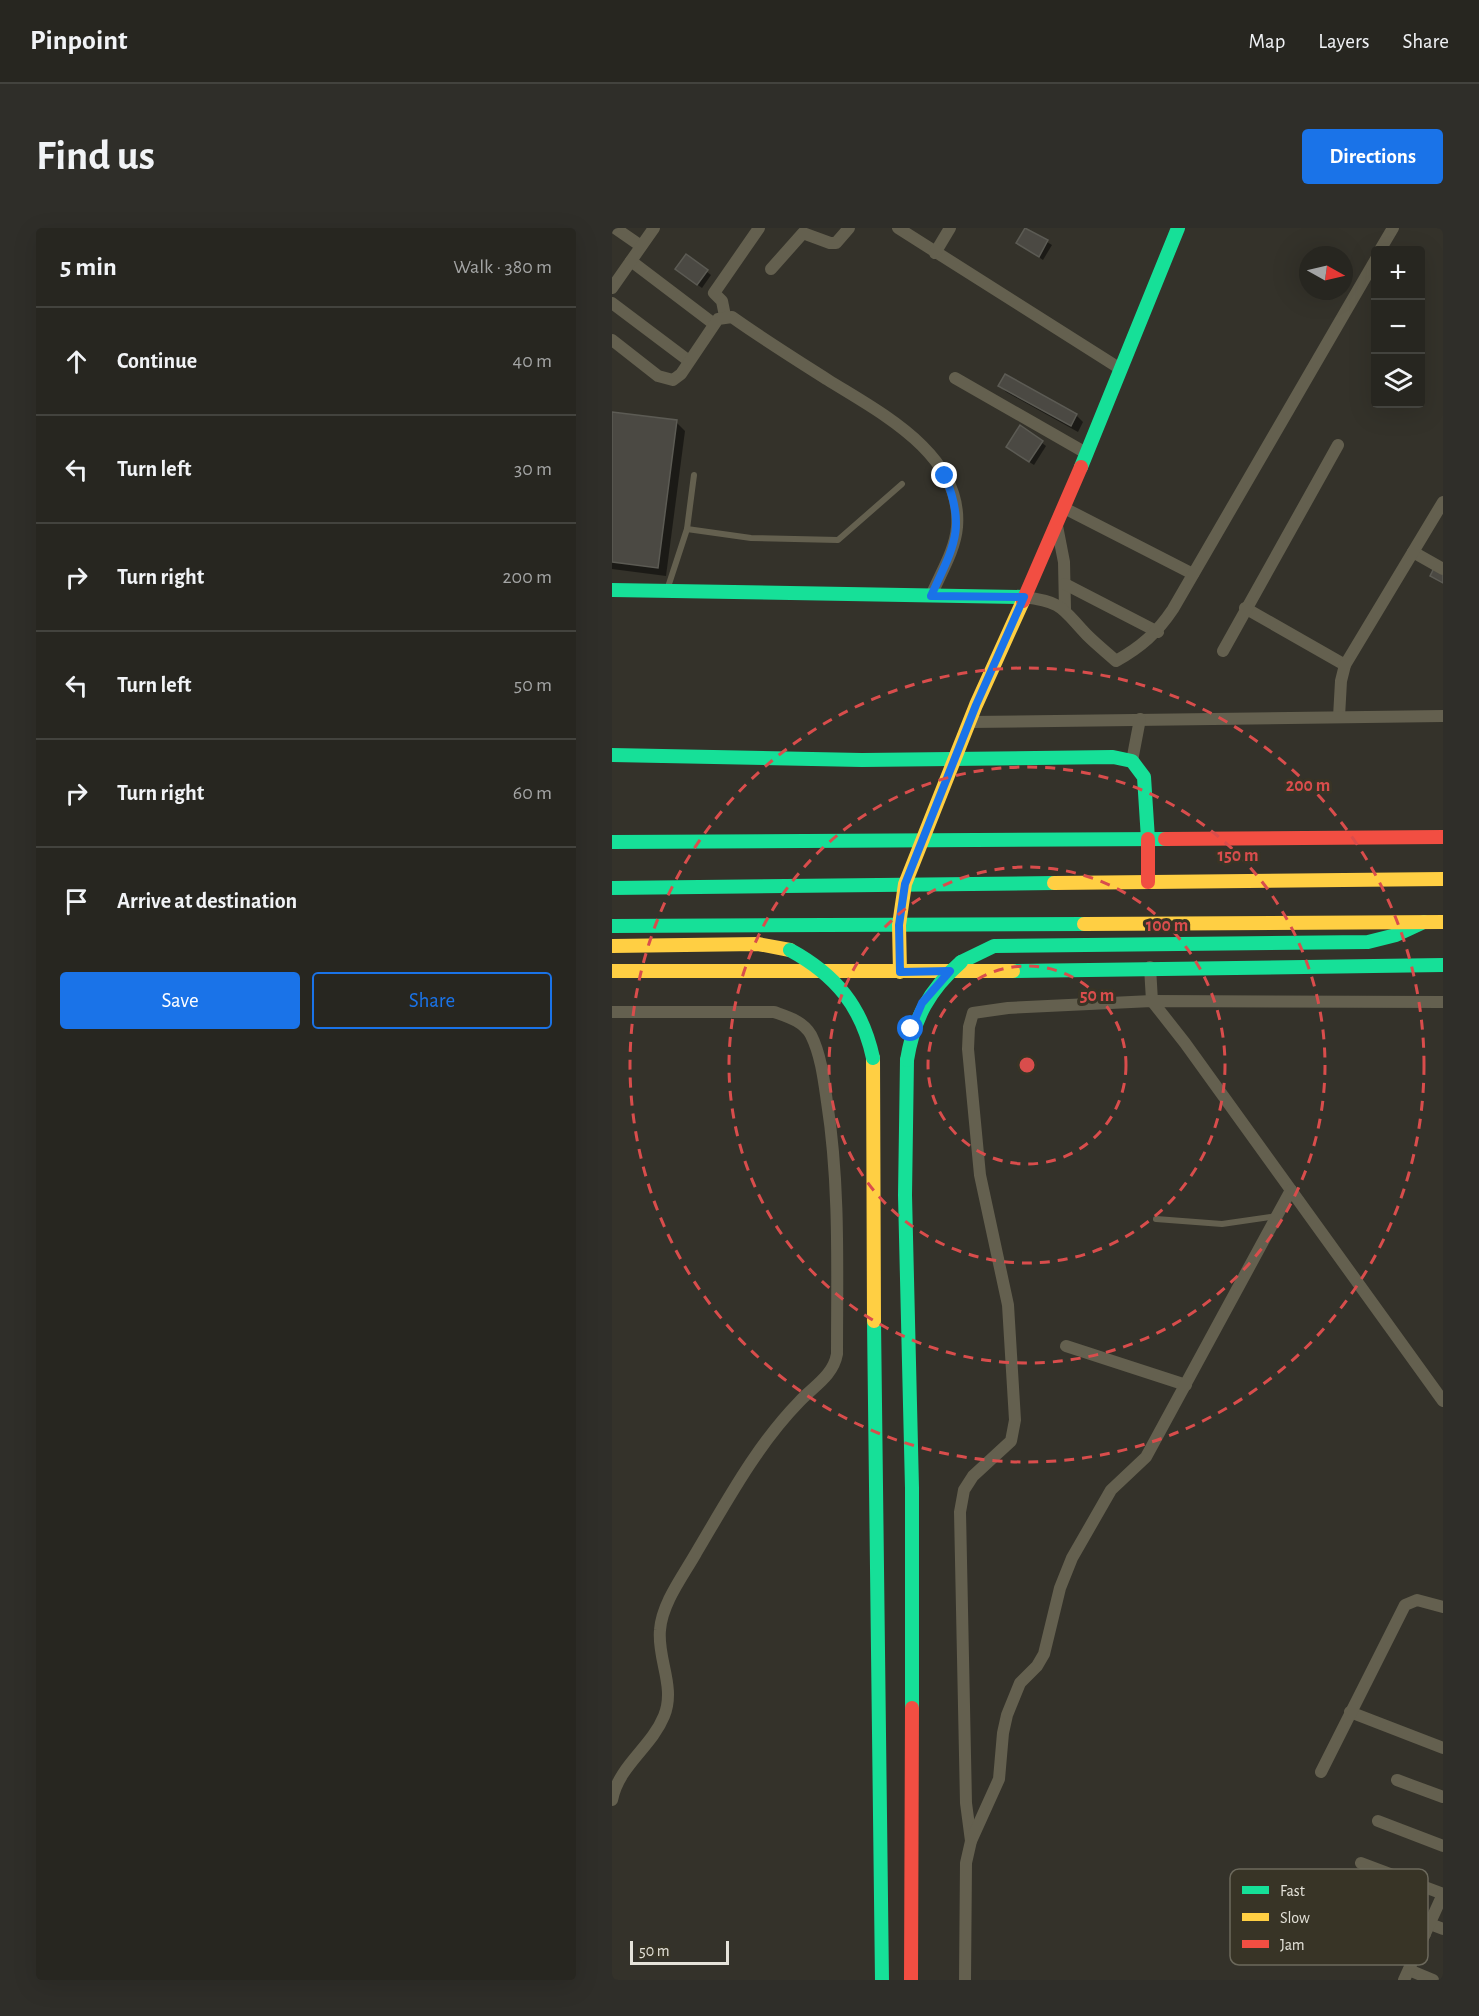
<!DOCTYPE html>
<html lang="en">
<head>
<meta charset="utf-8">
<style>
	body { margin:0; font-family:"Alegreya Sans",sans-serif; background:#2f2e29; color:#f1f3f6 }
	.controls { position:absolute; right:18px; top:18px; display:grid; overflow:hidden; border-radius:6px; box-shadow:0 6px 24px #0002 }
	.controls button { width:54px; height:54px; display:grid; place-items:center; padding:0; border:0; border-bottom:2px solid #43433e; background:#272620; color:#f1f3f6; font:30px sans-serif }
	.compass { position:absolute; left:687px; top:18px; width:54px; height:54px; border-radius:50%; background:#272620; box-shadow:0 6px 24px #0002; rotate:98deg }
	.scale { position:absolute; left:18px; bottom:15px; width:99px; box-sizing:border-box; padding-left:6px; border:3px solid #e5e3da; border-top:0; font-size:16px; line-height:21px; white-space:nowrap; color:#e5e3da; -webkit-text-stroke:4px #383426; paint-order:stroke }
	.stop { position:absolute; width:18px; height:18px; margin:-14px; border:4px solid #1a73e8; border-radius:50%; background:#fff }
	.stop.end { background:#1a73e8; border-color:#fff; box-shadow:0 2px 6px #0008 }
	.list { margin:0; padding:0; list-style:none }
	h2 { display:flex; justify-content:space-between; align-items:center; height:78px; margin:0; padding:0 24px; font-size:26px }
	h2 small { font-size:20px; font-weight:400; color:#a4a5a5 }
	.list li { display:grid; grid-template-columns:39px 1fr auto; gap:18px; align-items:center; box-sizing:border-box; height:108px; padding:0 24px; border-top:2px solid #43433e }
	.list b { display:block; font-size:22px; white-space:nowrap }
	.list em { font-size:20px; font-style:normal; color:#a4a5a5 }
	.actions { display:flex; gap:12px; padding:18px 24px }
	.actions a { flex:1; padding:14px 0; border:2px solid #1a73e8; border-radius:6px; text-align:center; font-size:21px; color:#1a73e8 }
	.actions .main { background:#1a73e8; color:#fff }
	.icon { flex:none; width:33px; height:33px; fill:none; stroke:currentColor; stroke-width:2; stroke-linecap:round; stroke-linejoin:round }
	.map { position:relative; flex:none; width:831px; height:1752px; overflow:hidden; border-radius:6px }
	header { display:flex; align-items:center; gap:36px; box-sizing:border-box; height:84px; padding:0 30px; background:#272620; border-bottom:2px solid #43433e }
	header strong { font-size:28px }
	nav { display:flex; gap:33px; margin-inline-start:auto; font-size:21px }
	.intro { display:flex; align-items:center; justify-content:space-between; box-sizing:border-box; height:144px; padding:0 36px }
	h1 { margin:0; font-size:42px }
	.button { padding:15px 27px; border-radius:6px; background:#1a73e8; color:#fff; font-size:21px; font-weight:700 }
	main { display:flex; gap:36px; padding:0 36px }
	aside { flex:1; background:#272620; border-radius:6px; box-shadow:0 6px 24px #0002 }
	.map>svg:first-child { display:block }
	.shadow { fill:#0007 }
	.building { fill:#4b4943; stroke:#5c5b54; stroke-width:1.5 }
	.lines { fill:none; stroke-linecap:round; stroke-linejoin:round }
	.lane { stroke:#64604f; stroke-width:6 }
	.street { stroke:#64604f; stroke-width:12 }
	.fast { stroke:#16e098; stroke-width:14 }
	.slow { stroke:#ffcf43; stroke-width:14 }
	.jam { stroke:#f24e42; stroke-width:14 }
	.fast-bridge { stroke:#16e098; stroke-width:14 }
	.route { stroke:#1a73e8; stroke-width:8 }
	.ring { fill:none; stroke:#d94d4c; stroke-width:3; stroke-dasharray:10 8 }
	.key { fill:#383426; stroke:#6c695c; stroke-width:1.5 }
	.key-label { font-size:16px; fill:#e5e3da }
	.centre { fill:#d94d4c; stroke:#383426; stroke-width:3 }
	.ring-label { font-size:18px; text-anchor:middle; font-weight:bold; fill:#d94d4c; stroke:#383426; stroke-width:6; stroke-linejoin:round; paint-order:stroke }
</style>
</head>
<body>
<header>
<strong>Pinpoint</strong>
<nav><a>Map</a><a>Layers</a><a>Share</a></nav>
</header>
<div class="intro"><h1>Find us</h1><a class="button">Directions</a></div>
<main>
<aside>
<h2>5 min<small>Walk · 380 m</small></h2>
<ul class="list">
<li><svg class="icon" aria-label="ahead" viewBox="0 0 24 24"><path d="M12 20V5M6 11l6-6 6 6"/></svg><div><b>Continue</b></div><em>40 m</em></li>
<li><svg class="icon" aria-label="left" viewBox="0 0 24 24"><path d="M17 20v-9H6M10 6l-5 5 5 5"/></svg><div><b>Turn left</b></div><em>30 m</em></li>
<li><svg class="icon" aria-label="right" viewBox="0 0 24 24"><path d="M7 20v-9h11M14 6l5 5-5 5"/></svg><div><b>Turn right</b></div><em>200 m</em></li>
<li><svg class="icon" aria-label="left" viewBox="0 0 24 24"><path d="M17 20v-9H6M10 6l-5 5 5 5"/></svg><div><b>Turn left</b></div><em>50 m</em></li>
<li><svg class="icon" aria-label="right" viewBox="0 0 24 24"><path d="M7 20v-9h11M14 6l5 5-5 5"/></svg><div><b>Turn right</b></div><em>60 m</em></li>
<li><svg class="icon" aria-label="arrive" viewBox="0 0 24 24"><path d="M6 21V4h12l-3 4 3 4H6"/></svg><div><b>Arrive at destination</b></div></li>
</ul>
<div class="actions"><a class="main">Save</a><a>Share</a></div>
</aside>
<div class="map">
<svg width="831" height="1752" viewBox="0 0 831 1752">
	<rect width="100%" height="100%" fill="#34322a"/>
	<g class="shadow">
		<path d="M414 1 440 17 431 32 406 15Z"/>
		<path d="M74 28 99 47 90 60 69 45Z"/>
		<path d="M393 148 465 188 471 194 466 204 394 164 388 158Z"/>
		<path d="M0 186 64 194 73 203 54 348 0 341Z"/>
		<path d="M409 199 434 218 422 237 400 223Z"/>
	</g>
	<g class="building">
		<path d="M413 0 436 12 427 29 404 15Z"/>
		<path d="M74 26 96 42 85 57 63 41Z"/>
		<path d="M393 146 465 186 459 198 386 158Z"/>
		<path d="M0 184 65 192 46 340 0 334Z"/>
		<path d="M408 197 431 213 417 234 394 219Z"/>
		<path d="M823 338 831 343V355L818 348Z"/>
	</g>
	<g class="lines">
		<g class="lane">
			<path d="M75 301 139 310 226 312 290 256"/>
			<path d="M55 362 75 301 82 247"/>
			<path d="M544 991 610 996 665 988"/>
		</g>
		<g class="street">
			<path d="M3 0 29 18"/>
			<path d="M286 0 507 140"/>
			<path d="M768 22 781 0"/>
			<path d="M323 25 338 0"/>
			<path d="M19 33 102 96"/>
			<path d="M159 41 191 5 218 15H224L237 0"/>
			<path d="M0 60 42 0"/>
			<path d="M0 75 77 133"/>
			<path d="M113 88 110 73 102 65 147 0"/>
			<path d="M0 112 46 148 61 152 69 146 106 91 120 89C151 111 183 131 216 152 267 184 351 226 345 299 343 323 328 346 319 368"/>
			<path d="M343 150 474 225"/>
			<path d="M452 280 581 346"/>
			<path d="M445 298 452 334 453 381"/>
			<path d="M801 324 831 341"/>
			<path d="M453 356 546 404"/>
			<path d="M412 369C452 374 450 381 475 407 484 416 494 424 504 433 529 419 545 405 561 381L764 31"/>
			<path d="M633 380 733 437"/>
			<path d="M611 423 726 217"/>
			<path d="M727 489 729 453 733 437 831 274"/>
			<path d="M357 494 831 488"/>
			<path d="M520 533 528 491"/>
			<path d="M538 739 540 773 573 815 831 1173"/>
			<path d="M0 784H162C176 789 191 793 199 807 209 827 212 853 215 874 228 957 225 1042 225 1126 221 1148 202 1158 187 1174 145 1217 115 1273 84 1325 71 1348 50 1375 48 1402 45 1431 64 1459 52 1488 39 1520 7 1537 0 1572"/>
			<path d="M454 1118 574 1157"/>
			<path d="M738 1484 831 1520"/>
			<path d="M709 1544 793 1377 805 1372 831 1379"/>
			<path d="M785 1552 831 1569"/>
			<path d="M766 1593 831 1618"/>
			<path d="M359 1613 354 1575 348 1284 352 1262 361 1248 399 1213 403 1192 396 1077 368 947 356 821 357 799 361 785 396 780 540 773 831 774"/>
			<path d="M749 1635 831 1666"/>
			<path d="M740 1673 813 1706"/>
			<path d="M818 1696 831 1701"/>
			<path d="M797 1742 821 1752"/>
			<path d="M353 1752 354 1635 359 1613 387 1551 391 1505 395 1487 408 1455 425 1438 432 1426 448 1360 460 1330 499 1262 534 1229 679 962"/>
			<path d="M792 1752 831 1666"/>
		</g>
		<g class="fast">
			<path d="M469 239 566 0"/>
			<path d="M0 362 412 369"/>
			<path d="M0 527 250 532 501 529 520 533 532 549 536 611"/>
			<path d="M0 614 553 611"/>
			<path d="M0 660 442 655"/>
			<path d="M0 698 472 696"/>
			<path d="M349 734 382 718 756 714 784 707 812 694"/>
			<path d="M401 743 831 737"/>
			<path d="M295 832 293 967 300 1260V1480"/>
			<path d="M262 1093 270 1752"/>
		</g>
		<g class="slow">
			<path d="M442 655 831 651"/>
			<path d="M472 696 831 694"/>
			<path d="M0 718 146 716 178 722"/>
			<path d="M0 743H401"/>
			<path d="M288 744 287 697 293 656 364 477 411 373"/>
			<path d="M261 830 262 1093"/>
		</g>
		<g class="jam">
			<path d="M411 373 469 239"/>
			<path d="M536 611V654"/>
			<path d="M553 611 831 609"/>
			<path d="M299 1752 300 1480"/>
		</g>
		<g class="fast-bridge">
			<path d="M178 722C224 747 250 779 261 830"/>
			<path d="M295 832C302 790 317 762 349 734"/>
		</g>
	</g>
	<g class="lines">
		<path class="route" d="M299 801 310 775 338 743 288 744 287 697 293 656 364 477 412 369 319 368C341 319 355 301 333 248"/>
	</g>
	<g class="ring">
		<circle cx="415" cy="837" r="99"/>
		<circle cx="415" cy="837" r="198"/>
		<circle cx="415" cy="837" r="298"/>
		<circle cx="415" cy="837" r="397"/>
	</g>
	<rect x="618" y="1641" width="198" height="96" rx="9" class="key"/>
	<rect x="630" y="1658" width="27" height="8" fill="#16e098"/>
	<rect x="630" y="1685" width="27" height="8" fill="#ffcf43"/>
	<rect x="630" y="1712" width="27" height="8" fill="#f24e42"/>
	<g class="key-label">
		<text x="668" y="1668">Fast</text>
		<text x="668" y="1695">Slow</text>
		<text x="668" y="1722">Jam</text>
	</g>
	<circle cx="415" cy="837" r="9" class="centre"/>
	<g class="ring-label">
		<text x="696" y="563">200 m</text>
		<text x="626" y="633">150 m</text>
		<text x="555" y="703">100 m</text>
		<text x="485" y="773">50 m</text>
	</g>
</svg>
<div class="controls">
<button>+</button>
<button>−</button>
<button><svg class="icon" aria-label="layers" viewBox="0 0 24 24"><path d="M12 4l9 5-9 5-9-5zM3 14l9 5 9-5"/></svg></button>
</div>
<svg class="compass" viewBox="-18 -18 36 36"><path d="M0-13l5 13h-10z" fill="#e53935"/><path d="M0 13l5-13h-10z" fill="#a4a5a5"/></svg>
<div class="scale">50 m</div>
<div class="stop" style="left:299px;top:801px"></div>
<div class="stop end" style="left:333px;top:248px"></div>
</div>
</main>
</body>
</html>
